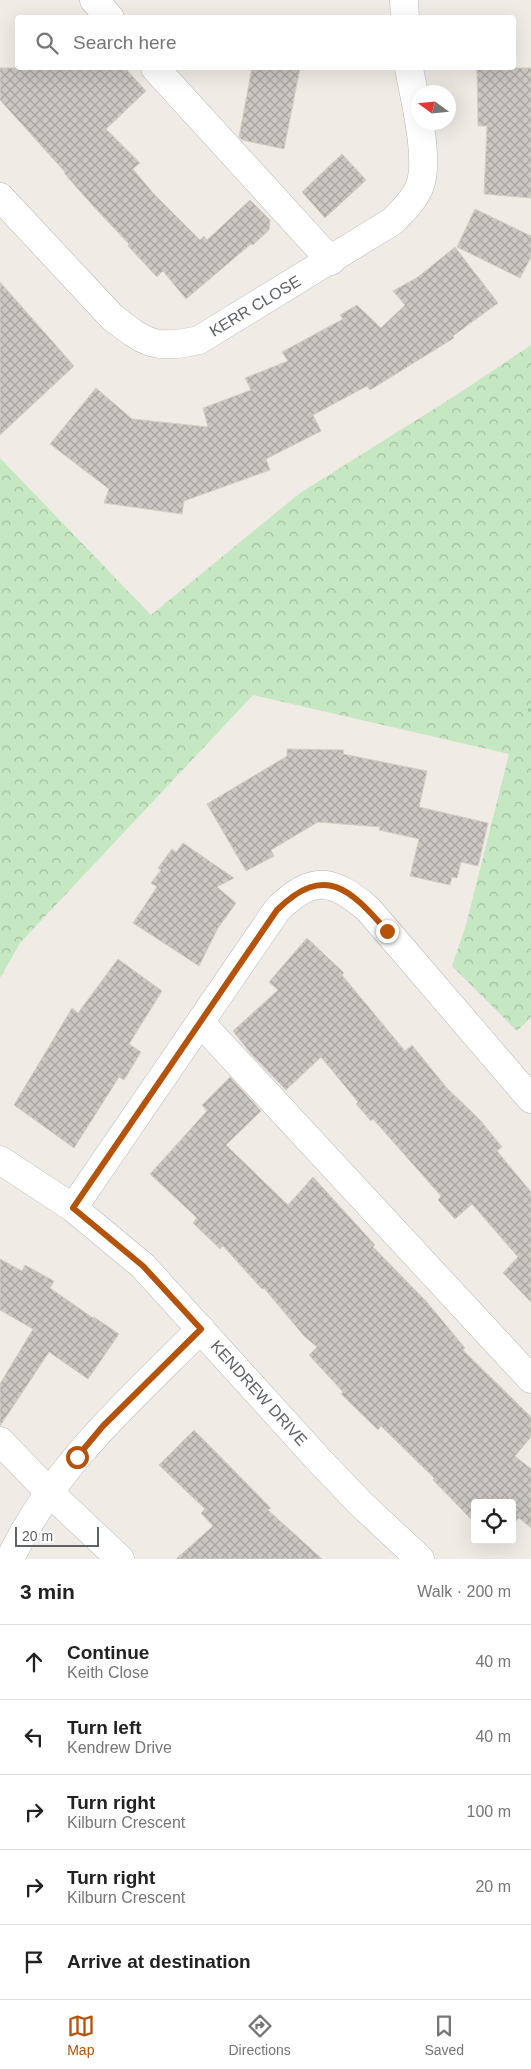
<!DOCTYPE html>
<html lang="en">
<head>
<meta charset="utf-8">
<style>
	body { margin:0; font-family:Helvetica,sans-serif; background:#f6f6f6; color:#222 }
	.controls { position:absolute; right:15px; bottom:15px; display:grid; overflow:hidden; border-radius:5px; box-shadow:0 5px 20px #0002 }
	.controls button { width:45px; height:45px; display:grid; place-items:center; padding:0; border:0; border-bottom:1px solid #e0e0e0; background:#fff; color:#222; font:25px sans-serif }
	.compass { position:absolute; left:411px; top:85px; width:45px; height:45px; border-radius:50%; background:#fff; box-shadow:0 5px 20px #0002; rotate:285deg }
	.scale { position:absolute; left:15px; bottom:12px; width:84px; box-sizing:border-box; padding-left:5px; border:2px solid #5d6266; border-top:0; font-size:14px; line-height:18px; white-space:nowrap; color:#5d6266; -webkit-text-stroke:4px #fff; paint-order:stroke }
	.stop { position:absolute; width:15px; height:15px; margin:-11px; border:4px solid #b45309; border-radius:50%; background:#fff }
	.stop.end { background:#b45309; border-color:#fff; box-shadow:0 1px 5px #0008 }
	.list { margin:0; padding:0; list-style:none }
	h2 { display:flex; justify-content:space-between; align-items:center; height:65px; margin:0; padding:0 20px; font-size:21px }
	h2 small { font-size:16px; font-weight:400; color:#767676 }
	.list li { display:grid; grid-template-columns:32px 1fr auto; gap:15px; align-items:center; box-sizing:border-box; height:75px; padding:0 20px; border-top:1px solid #e0e0e0 }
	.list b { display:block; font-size:19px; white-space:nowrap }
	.list p { margin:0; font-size:16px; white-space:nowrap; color:#767676 }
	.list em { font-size:16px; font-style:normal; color:#767676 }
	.icon { flex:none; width:28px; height:28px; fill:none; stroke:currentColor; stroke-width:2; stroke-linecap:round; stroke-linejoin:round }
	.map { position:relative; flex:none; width:531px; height:1559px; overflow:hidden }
	.search { position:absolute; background:#fff; box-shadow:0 5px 20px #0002; left:15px; right:15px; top:15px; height:55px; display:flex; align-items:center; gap:12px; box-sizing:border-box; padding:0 18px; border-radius:5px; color:#767676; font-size:19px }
	.sheet { height:440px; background:#fff }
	nav { display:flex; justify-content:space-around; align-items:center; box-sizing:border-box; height:70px; border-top:1px solid #e0e0e0; background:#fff; font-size:14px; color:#767676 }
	nav a { display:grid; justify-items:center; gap:2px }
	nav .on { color:#b45309 }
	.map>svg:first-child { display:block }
	.forest { fill:url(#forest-crowns) }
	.building { fill:url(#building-cross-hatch); stroke:#d5cec3 }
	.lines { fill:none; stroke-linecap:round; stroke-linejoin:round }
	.minor-casing { stroke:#b6b8bc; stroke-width:29 }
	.path { stroke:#9bcca4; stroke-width:3; stroke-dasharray:5 2.5; stroke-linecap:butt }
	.minor { stroke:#fff; stroke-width:28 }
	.route { stroke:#b45309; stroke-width:6 }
	.labels { text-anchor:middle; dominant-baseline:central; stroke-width:4; stroke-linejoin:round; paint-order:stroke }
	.street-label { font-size:16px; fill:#5d6266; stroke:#fff }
</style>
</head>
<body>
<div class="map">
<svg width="531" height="1559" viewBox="0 0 531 1559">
	<defs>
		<pattern id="forest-crowns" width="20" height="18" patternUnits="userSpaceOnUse" patternTransform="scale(1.25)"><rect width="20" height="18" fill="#c5e7c1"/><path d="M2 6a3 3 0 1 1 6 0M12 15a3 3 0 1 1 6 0" fill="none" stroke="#a3bfa1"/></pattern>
		<pattern id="building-cross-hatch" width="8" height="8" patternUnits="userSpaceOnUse" patternTransform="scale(1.25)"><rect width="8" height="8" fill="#cbc7c2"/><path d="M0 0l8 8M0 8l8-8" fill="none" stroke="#a8a5a1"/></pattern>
	</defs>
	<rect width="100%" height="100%" fill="#f0ece5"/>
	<path class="forest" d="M531 345V1017L517 1031 452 966 466 925 509 754 253 695 20 943 0 978V458L151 615 300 493 461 392Z"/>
	<g class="building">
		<path d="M0 68H125L146 91 106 129 140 163 133 169 153 193 200 240 204 236 207 240 250 200 270 220 269 230 253 245 251 244 186 299 163 271 157 277 128 246 129 244 94 207 64 173 65 172 0 100Z"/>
		<path d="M252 68H300L284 149 242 140 239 137Z"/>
		<path d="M477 68H531V198L484 194 487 126H478Z"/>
		<path d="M342 154 366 180 325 218 302 192Z"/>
		<path d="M475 209 531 236V257L520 278 457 247Z"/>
		<path d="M455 247 498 303 453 336 454 338 370 390 367 386 313 415 321 431 266 459 270 470 184 501 182 514 104 503 109 489 50 444 96 388 132 419 208 427 203 408 251 390 245 378 288 361 282 352 343 319 340 315 357 305 381 328 405 305 393 291 418 277Z"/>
		<path d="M0 282 74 366 0 435Z"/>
		<path d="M287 749 344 750 343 754 427 771 419 807 488 823 478 866 461 862 457 878 452 877 450 885 410 876 419 839 379 830 380 827 318 822 271 850 274 856 246 871 207 804 287 756Z"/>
		<path d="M183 843 234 878 217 887 236 903 218 928 199 966 133 923 157 887 151 883 161 870 158 868 172 849 176 852Z"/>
		<path d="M307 938 344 973 342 975 405 1051 412 1045 446 1087 480 1120 502 1147 497 1151 531 1192V1302L503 1273 518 1257 472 1204 455 1219 438 1200 441 1196 373 1119 371 1121 356 1104 358 1102 321 1057 286 1090 252 1055 233 1031 278 990 269 982Z"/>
		<path d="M118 959 162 991 129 1044 141 1052 124 1080 119 1077 74 1148 14 1105 72 1008 78 1013Z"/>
		<path d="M230 1077 261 1111 226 1145 288 1205 313 1177 375 1245 373 1247 426 1301 465 1348 463 1350 531 1417V1437L515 1456 531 1469V1528L519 1518 512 1525V1503H475V1522L469 1517 433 1480 434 1478 381 1426 378 1430 341 1394 343 1392 309 1355 317 1347 304 1336 264 1288 262 1289 223 1246 220 1249 193 1223 197 1218 150 1174 207 1111 202 1105Z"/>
		<path d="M0 1259 22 1271 25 1265 54 1281 50 1288 93 1318 94 1317 119 1334 88 1379 49 1352 0 1426V1384L33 1329 0 1310Z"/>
		<path d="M194 1430 271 1508 268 1510 322 1559H176L213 1526 201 1513 205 1509 159 1465Z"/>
	</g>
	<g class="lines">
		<defs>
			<g id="minor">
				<path d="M94 0 110 18"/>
				<path d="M404 0 405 18"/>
				<path d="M155 68 331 261"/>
				<path d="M0 197 112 317C146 344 156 350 199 340L393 221C403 210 413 202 419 188 431 161 414 97 409 68"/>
				<path d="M201 1023 531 1379"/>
				<path d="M0 1160 73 1208 143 1266 318 1459 361 1504 420 1559"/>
				<path d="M73 1208 277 910C312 875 332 878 368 909L531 1099"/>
				<path d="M0 1441 50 1493 120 1559"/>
				<path d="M10 1559C53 1467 131 1399 201 1329"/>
			</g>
		</defs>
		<use href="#minor" class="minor-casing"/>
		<path class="path" d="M528 710H531"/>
		<use href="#minor" class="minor"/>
	</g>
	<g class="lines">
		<path class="route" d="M77 1457 103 1426 201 1329 143 1266 73 1208 277 910C325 863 350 889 387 931"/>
	</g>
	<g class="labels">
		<g class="street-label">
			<text transform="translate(255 306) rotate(-31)">KERR CLOSE</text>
			<text transform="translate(259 1393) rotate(48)">KENDREW DRIVE</text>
		</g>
	</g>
</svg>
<div class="controls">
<button><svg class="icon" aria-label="locate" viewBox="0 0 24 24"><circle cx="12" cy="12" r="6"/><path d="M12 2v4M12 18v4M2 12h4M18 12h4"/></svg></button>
</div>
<svg class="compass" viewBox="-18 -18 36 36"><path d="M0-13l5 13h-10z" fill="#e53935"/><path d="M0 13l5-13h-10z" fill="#767676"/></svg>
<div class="scale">20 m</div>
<div class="stop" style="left:77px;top:1457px"></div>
<div class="stop end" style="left:387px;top:931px"></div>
<div class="search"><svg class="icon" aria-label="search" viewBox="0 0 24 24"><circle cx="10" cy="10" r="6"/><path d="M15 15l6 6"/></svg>Search here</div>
</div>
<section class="sheet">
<h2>3 min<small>Walk · 200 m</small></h2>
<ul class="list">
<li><svg class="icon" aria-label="ahead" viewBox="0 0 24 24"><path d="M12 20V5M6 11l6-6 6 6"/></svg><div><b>Continue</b><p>Keith Close</p></div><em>40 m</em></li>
<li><svg class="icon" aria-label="left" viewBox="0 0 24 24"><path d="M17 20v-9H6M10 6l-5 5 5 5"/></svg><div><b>Turn left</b><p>Kendrew Drive</p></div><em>40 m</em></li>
<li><svg class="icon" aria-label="right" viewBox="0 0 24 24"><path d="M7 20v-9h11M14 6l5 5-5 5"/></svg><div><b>Turn right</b><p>Kilburn Crescent</p></div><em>100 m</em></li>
<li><svg class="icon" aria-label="right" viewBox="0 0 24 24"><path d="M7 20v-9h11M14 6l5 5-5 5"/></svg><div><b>Turn right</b><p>Kilburn Crescent</p></div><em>20 m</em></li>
<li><svg class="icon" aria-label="arrive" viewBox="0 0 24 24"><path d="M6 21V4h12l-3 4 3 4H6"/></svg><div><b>Arrive at destination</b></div></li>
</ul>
</section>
<nav>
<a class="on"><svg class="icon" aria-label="map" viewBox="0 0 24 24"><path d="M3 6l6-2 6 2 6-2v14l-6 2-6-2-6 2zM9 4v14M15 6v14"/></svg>Map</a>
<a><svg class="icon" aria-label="directions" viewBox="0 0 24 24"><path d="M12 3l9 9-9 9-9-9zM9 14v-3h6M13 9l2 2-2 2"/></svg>Directions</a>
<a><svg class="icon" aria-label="saved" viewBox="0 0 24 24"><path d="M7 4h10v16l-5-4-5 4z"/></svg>Saved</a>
</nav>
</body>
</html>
